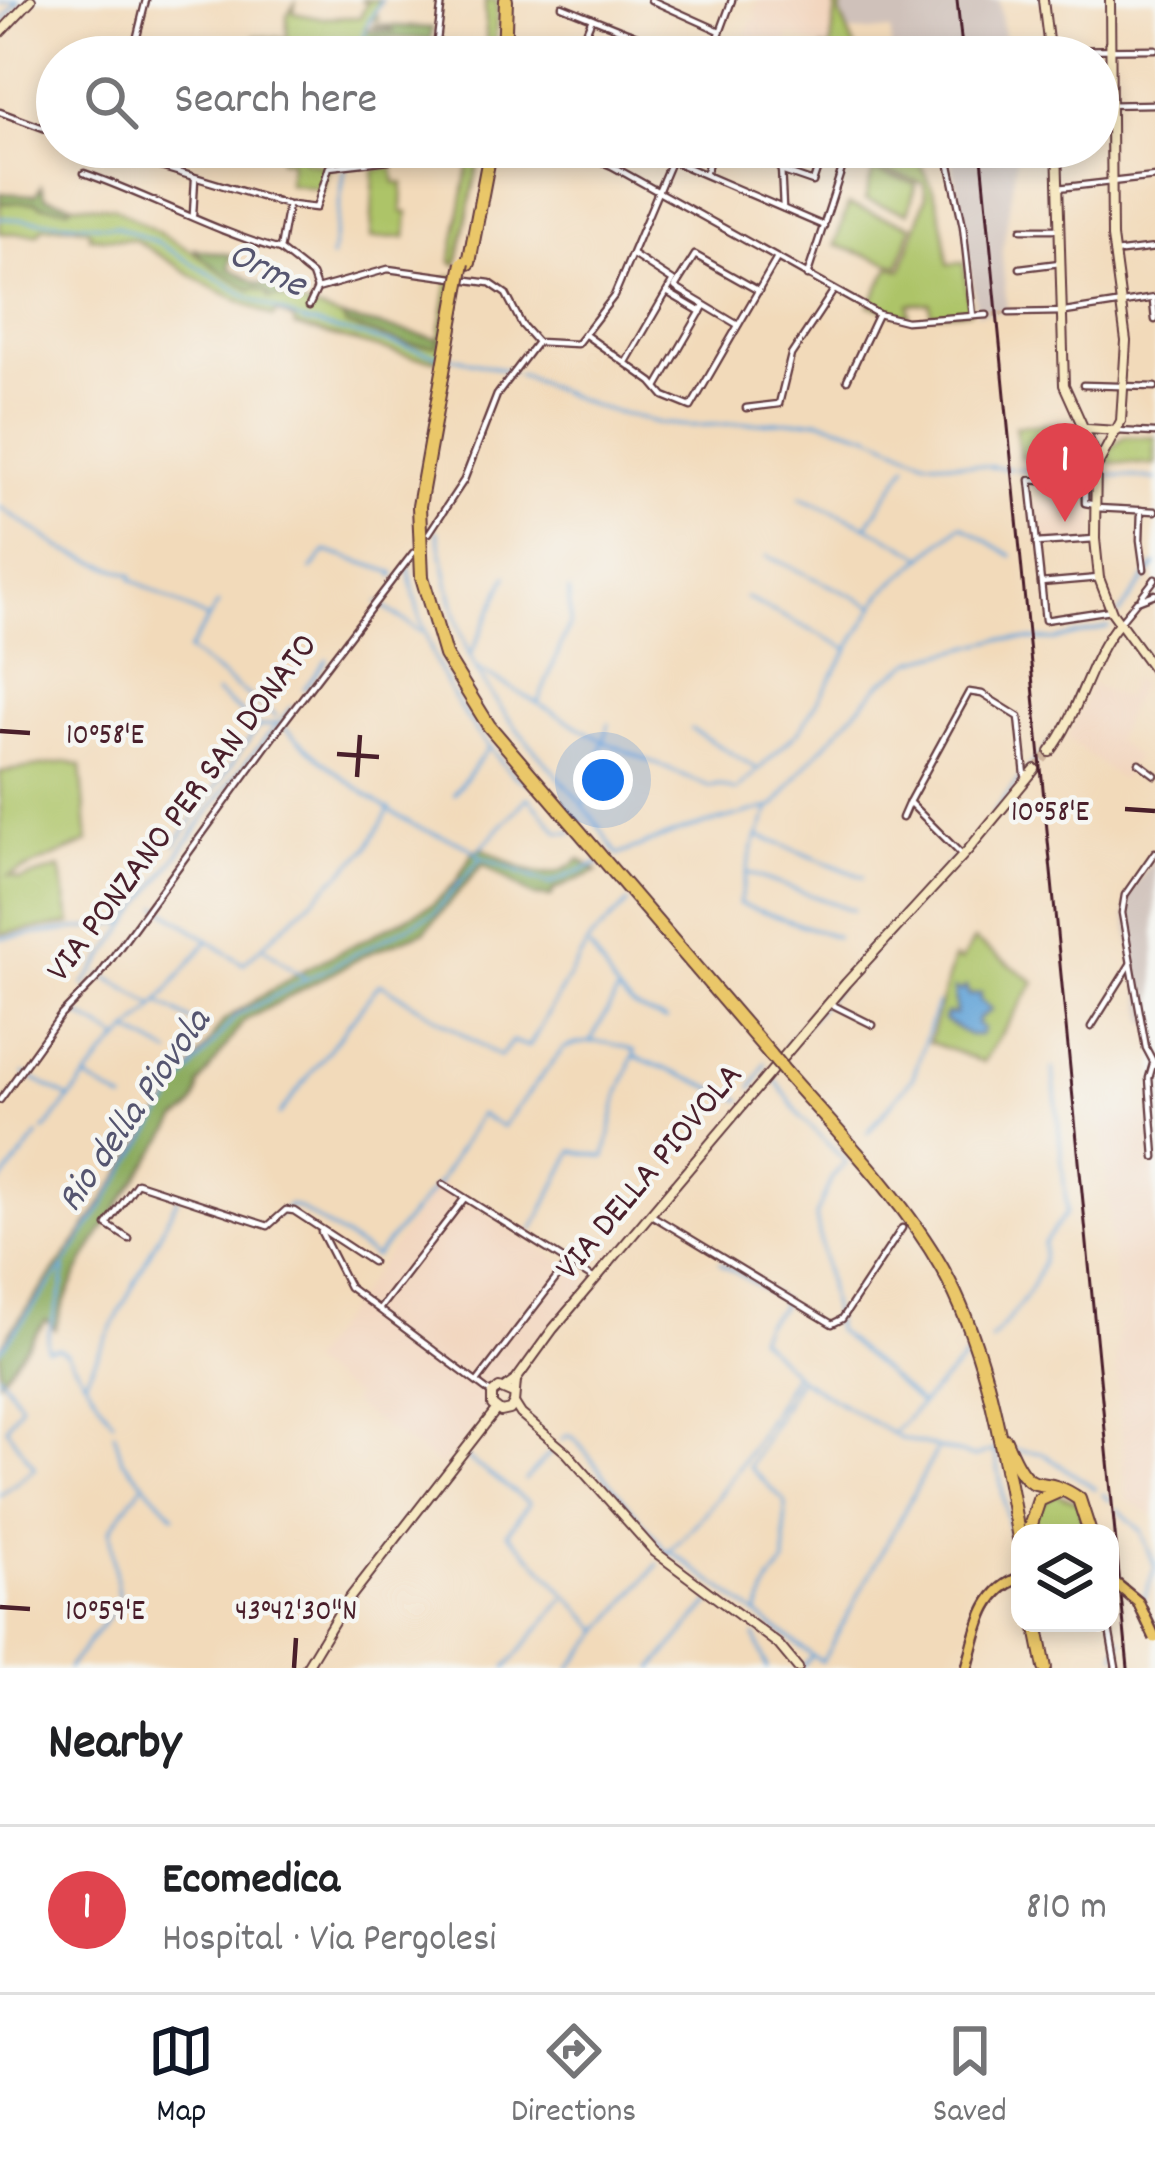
<!DOCTYPE html>
<html lang="en">
<head>
<meta charset="utf-8">
<style>
	body { margin:0; font-family:Dekko,sans-serif; background:#f2f2f2; color:#202124 }
	.controls { position:absolute; right:36px; bottom:36px; display:grid; overflow:hidden; border-radius:24px; box-shadow:0 6px 18px #0003 }
	.controls button { width:108px; height:108px; display:grid; place-items:center; padding:0; border:0; border-bottom:3px solid #e0e0e0; background:#fff; color:#202124; font:60px sans-serif }
	.you { position:absolute; left:603px; top:780px; width:42px; height:42px; margin:-30px; border:9px solid #fff; border-radius:50%; background:#1a73e8; box-shadow:0 0 0 18px #1a73e833 }
	.badge { display:grid; place-items:center; width:78px; height:78px; border-radius:50%; background:#111827; color:#fff; font-size:39px; font-weight:700 }
	.pin { position:absolute; translate:-50% -99px; filter:drop-shadow(0 3px 6px #0008) }
	.pin::after { content:''; position:absolute; top:63px; width:42px; height:36px; background:inherit; clip-path:polygon(0 0,100% 0,50% 100%) }
	.list { margin:0; padding:0; list-style:none }
	h2 { display:flex; justify-content:space-between; align-items:center; height:156px; margin:0; padding:0 48px; font-size:51px }
	h2 small { font-size:39px; font-weight:400; color:#757577 }
	.list li { display:grid; grid-template-columns:78px 1fr auto; gap:36px; align-items:center; box-sizing:border-box; height:168px; padding:0 48px; border-top:3px solid #e0e0e0 }
	.list b { display:block; font-size:45px; white-space:nowrap }
	.list p { margin:0; font-size:39px; white-space:nowrap; color:#757577 }
	.list em { font-size:39px; font-style:normal; color:#757577 }
	.icon { flex:none; width:66px; height:66px; fill:none; stroke:currentColor; stroke-width:2; stroke-linecap:round; stroke-linejoin:round }
	.map { position:relative; flex:none; width:1155px; height:1668px; overflow:hidden }
	.search { position:absolute; background:#fff; box-shadow:0 6px 18px #0003; left:36px; right:36px; top:36px; height:132px; display:flex; align-items:center; gap:30px; box-sizing:border-box; padding:0 42px; border-radius:66px; color:#757577; font-size:45px }
	.sheet { height:324px; background:#fff }
	nav { display:flex; justify-content:space-around; align-items:center; box-sizing:border-box; height:168px; border-top:3px solid #e0e0e0; background:#fff; font-size:33px; color:#757577 }
	nav a { display:grid; justify-items:center; gap:6px }
	nav .on { color:#111827 }
	.map>svg:first-child { display:block }
	.built { fill:#f2d5be }
	.industrial { fill:#cfc1ba }
	.green { fill:#adc468; stroke:#7c724a; stroke-width:3 }
	.forest { fill:#8aaa5c; stroke:#6a6444; stroke-width:3 }
	.water { fill:#65a5d8; stroke:#586282; stroke-width:3 }
	.lines { fill:none; stroke-linecap:round; stroke-linejoin:round }
	.stream { stroke:#65a5d8; stroke-width:3 }
	.street-tunnel { stroke:#d0b59d; stroke-width:4.5; stroke-dasharray:4.5 2; stroke-linecap:butt }
	.secondary-tunnel { stroke:#d0b59d; stroke-width:8; stroke-dasharray:8 4; stroke-linecap:butt }
	.street-casing { stroke:#633b40; stroke-width:9 }
	.secondary-casing { stroke:#633b40; stroke-width:12 }
	.primary-casing { stroke:#633b40; stroke-width:14 }
	.highway-casing { stroke:#633b40; stroke-width:16 }
	.street { stroke:#fff; stroke-width:4.5 }
	.secondary { stroke:#f7e9c3; stroke-width:8 }
	.primary { stroke:#eac769; stroke-width:9 }
	.highway { stroke:#eac769; stroke-width:12 }
	.rail { stroke:#4a1f2b; stroke-width:3 }
	.primary-bridge-casing { stroke:#633b40; stroke-width:14; stroke-linecap:butt }
	.highway-bridge-casing { stroke:#633b40; stroke-width:16; stroke-linecap:butt }
	.primary-bridge { stroke:#eac769; stroke-width:9 }
	.highway-bridge { stroke:#eac769; stroke-width:12 }
	.ticks { fill:none; stroke:#4a1f2b; stroke-width:4.5 }
	.labels { text-anchor:middle; dominant-baseline:central; stroke-width:9; stroke-linejoin:round; paint-order:stroke }
	.street-label { font-size:36px; fill:#4a1f2b; stroke:#f6f6f2 }
	.water-label { font-size:39px; font-style:italic; fill:#555570; stroke:#f6f6f2 }
	.ticks-label { font-size:30px; text-anchor:middle; fill:#4a1f2b; stroke:#f6f6f2; stroke-width:9; stroke-linejoin:round; paint-order:stroke }
</style>
</head>
<body>
<div class="map">
<svg width="1155" height="1668" viewBox="0 0 1155 1668">
	<rect width="100%" height="100%" fill="#f6f6f2"/>
	<filter id="ink" filterUnits="userSpaceOnUse"><feTurbulence type="fractalNoise" baseFrequency=".00833" numOctaves="2"/><feDisplacementMap in="SourceGraphic" scale="24" xChannelSelector="R" yChannelSelector="G"/><feConvolveMatrix kernelMatrix="1 2 1 2 8 2 1 2 1" color-interpolation-filters="sRGB"/></filter>
	<filter id="wash" filterUnits="userSpaceOnUse"><feTurbulence type="fractalNoise" baseFrequency=".004" numOctaves="4" result="noise"/><feDisplacementMap in="SourceGraphic" scale="48" xChannelSelector="R" yChannelSelector="G"/><feGaussianBlur stdDeviation="2.7" result="paint"/><feColorMatrix in="noise" values="0 0 0 0 0 0 0 0 0 0 0 0 0 0 0 0 0 1.4 0 .05"/><feComposite in="paint" operator="in"/></filter>
	<g filter="url(#wash)">
		<rect width="100%" height="100%" fill="#f2daba"/>
		<g class="built">
			<path d="M759 0H833L836 8 830 52 791 34 784 46 765 36 756 55 741 49 752 19 757 20 754 11Z"/>
			<path d="M1032 500 1096 505 1095 539 1036 543Z"/>
			<path d="M1132 679 1140 683 1115 740 1136 757 1121 780 1067 738 1092 685 1124 698Z"/>
			<path d="M1155 1113V1516L1127 1500 1116 1360 1119 1326 1101 1117Z"/>
			<path d="M439 1183 590 1280 442 1467 350 1403 355 1397 308 1363Z"/>
		</g>
		<g class="industrial">
			<path d="M843 0H999L1007 57H891V31L847 32 839 6Z"/>
			<path d="M950 147H1018L1002 255 1007 311 977 314Z"/>
			<path d="M1155 856V1022L1146 1023 1125 915 1127 897Z"/>
		</g>
		<g class="green">
			<path d="M360 0H381L375 11 378 20H369L363 46H328L333 53 343 54 340 57H313L315 47 302 45 295 57H213L218 44 252 48 255 36 287 39V15L295 4 294 13 318 18 360 17 367 2Z"/>
			<path d="M485 0H497L495 57H487Z"/>
			<path d="M833 0H843L840 13 859 57H820L823 48 830 51 836 8Z"/>
			<path d="M282 147H301L303 160 329 167 322 189 288 184 291 160H280Z"/>
			<path d="M472 147H482L457 265 451 261Z"/>
			<path d="M857 147H909C938 187 943 217 948 264L964 263 970 311 931 314 930 303 909 304V316L869 305 890 267 902 270 926 196 923 183 853 161Z"/>
			<path d="M387 168H393L395 183H403L402 212 408 213 406 237 371 238 374 170Z"/>
			<path d="M873 171 916 184 908 213 865 200Z"/>
			<path d="M35 202 68 208 73 204 113 207 220 267 251 289 256 287C281 300 313 307 343 318L346 325 386 338 438 344 449 276 457 277 442 360 413 357 295 326 294 320 276 312 273 317 211 287 135 240 89 237 90 231C74 223 60 227 43 227L38 234 0 233V203Z"/>
			<path d="M848 205 912 226 899 266 835 245Z"/>
			<path d="M1059 424 1061 459 1020 457 1015 426Z"/>
			<path d="M1124 437H1155V465L1103 462 1110 449Z"/>
			<path d="M67 762 81 766 88 842 9 876 20 880 60 868 71 924 0 934V772Z"/>
			<path d="M974 940 1035 982 983 1062 929 1042 954 958 961 961Z"/>
			<path d="M1055 1493 1078 1502 1086 1533H1030L1036 1508Z"/>
		</g>
		<g class="forest">
			<path d="M377 25 432 28 431 39 375 38 379 44 430 49 375 48 364 54 392 57 361 56 366 27 371 31 394 32 392 29 372 27Z"/>
			<path d="M41 186 45 197 73 204 68 208 39 205 37 202 0 203V193L36 195Z"/>
			<path d="M195 249 231 255 229 268 257 283 281 288 280 297 269 298 268 293 256 288 251 290C236 281 201 261 195 249Z"/>
			<path d="M343 318 440 339 436 346 406 344 346 325Z"/>
			<path d="M482 848C517 866 546 889 580 859L597 871 554 890 551 897 533 896 483 864 425 931 369 953 244 1021 199 1085C199 1102 191 1111 177 1120 135 1186 77 1253 55 1329L46 1320 0 1380V1349L10 1332 76 1242 224 1020 300 972 433 904 455 883 473 852Z"/>
		</g>
		<path class="water" d="M966 987 969 995 981 993 980 1000 992 1010 979 1018 977 1024 983 1029 980 1035H969L944 1020 946 1014H956L954 989 961 991Z"/>
		<g class="lines">
			<g class="stream">
				<path d="M0 3 16 0"/>
				<path d="M0 25 19 0"/>
				<path d="M361 57 365 29 381 0"/>
				<path d="M346 161 348 147"/>
				<path d="M0 218 116 226 158 243 250 298 302 321 438 355"/>
				<path d="M331 258 345 168"/>
				<path d="M448 356 513 372"/>
				<path d="M518 374 593 406 658 423 689 426 819 420 868 434 926 460 1011 469"/>
				<path d="M1017 469 1093 474"/>
				<path d="M1101 474 1155 479"/>
				<path d="M800 497 867 526 923 556"/>
				<path d="M0 507 66 551 132 575 131 579 208 619"/>
				<path d="M868 524 907 465"/>
				<path d="M437 531C447 573 452 616 470 656 497 716 547 760 586 809 598 823 607 840 618 855L680 831 775 806 802 770 881 683 913 661 1000 639 1055 640 1109 627"/>
				<path d="M767 556 874 606"/>
				<path d="M409 568C420 635 444 695 489 747 503 762 510 779 530 783"/>
				<path d="M311 570 326 551 395 573 393 576"/>
				<path d="M746 598 847 648"/>
				<path d="M378 603 421 632"/>
				<path d="M218 604 188 651 276 716"/>
				<path d="M1119 614 1155 565"/>
				<path d="M471 654 507 576"/>
				<path d="M478 669 603 741 710 787 720 785 736 791 800 730 883 592 961 525 1012 556"/>
				<path d="M304 689 327 659"/>
				<path d="M216 693 257 725"/>
				<path d="M538 703 570 623 569 591"/>
				<path d="M282 719 291 707"/>
				<path d="M281 725C320 761 366 797 412 824 434 837 463 837 480 857"/>
				<path d="M691 729 756 768"/>
				<path d="M1045 749 1055 737"/>
				<path d="M1028 769 1040 755"/>
				<path d="M454 794 488 748"/>
				<path d="M585 803 609 724"/>
				<path d="M770 809 752 850 739 904 837 937"/>
				<path d="M993 814 1022 776"/>
				<path d="M759 836 863 877"/>
				<path d="M175 845 258 727 277 723"/>
				<path d="M479 850 528 797 559 832 572 833"/>
				<path d="M483 858 549 884 601 862"/>
				<path d="M748 873 853 910"/>
				<path d="M158 906 243 964 367 849 390 808"/>
				<path d="M0 938 129 923"/>
				<path d="M264 948 305 978"/>
				<path d="M590 948C618 986 612 1004 666 1020"/>
				<path d="M102 974 155 1006"/>
				<path d="M844 979 958 855"/>
				<path d="M84 985 233 778 279 722"/>
				<path d="M160 1003 199 1025"/>
				<path d="M74 1012 119 1039"/>
				<path d="M129 1031 171 1054"/>
				<path d="M590 1042 617 994"/>
				<path d="M786 1045 840 984"/>
				<path d="M24 1074 69 1098"/>
				<path d="M775 1079 801 1117 846 1162 832 1177 816 1216 836 1330 920 1403"/>
				<path d="M88 1080 124 1101"/>
				<path d="M752 1088 765 1063"/>
				<path d="M279 1115 380 983 500 1057 512 1041 529 1047 589 941 628 903"/>
				<path d="M44 1131 104 1056 151 1011 208 941"/>
				<path d="M867 1133 913 1077 937 1003"/>
				<path d="M0 1184 38 1135"/>
				<path d="M278 1215 290 1205 299 1208 375 1257 438 1183 480 1114 502 1127 563 1049C585 1038 613 1041 635 1051L634 1056 742 1100"/>
				<path d="M533 1230 573 1151 605 1157 618 1096 633 1057"/>
				<path d="M720 1263 782 1300 781 1308 764 1324 758 1337 800 1379 899 1438 974 1457 995 1450 1015 1561"/>
				<path d="M64 1268C65 1299 45 1327 47 1349L58 1348 66 1353 113 1421"/>
				<path d="M991 1340C1013 1316 1047 1274 1044 1243L1067 1212 1053 1069"/>
				<path d="M0 1351 64 1266 188 1075 236 1016 434 913 481 858"/>
				<path d="M0 1375 21 1404 6 1428 35 1468 0 1495"/>
				<path d="M85 1380 178 1198"/>
				<path d="M114 1432 122 1459 174 1516"/>
				<path d="M893 1433 968 1355"/>
				<path d="M562 1440 567 1435 574 1438 667 1552"/>
				<path d="M1016 1450 1042 1453 1096 1489"/>
				<path d="M465 1457 529 1503 507 1533C541 1564 568 1599 601 1631"/>
				<path d="M525 1480 553 1450"/>
				<path d="M1103 1494 1110 1500"/>
				<path d="M1118 1509 1141 1531 1155 1566"/>
				<path d="M670 1551 822 1662 937 1450"/>
				<path d="M665 1556C722 1501 755 1445 793 1376"/>
				<path d="M1143 1601 1155 1568"/>
				<path d="M757 1614 771 1580 785 1563V1501L749 1467 798 1380"/>
				<path d="M755 1636 767 1668"/>
				<path d="M1116 1655 1122 1639"/>
				<path d="M803 1666 811 1657"/>
				<path d="M68 1668 119 1603 110 1530 142 1485"/>
				<path d="M506 1668 564 1599"/>
				<path d="M570 1668 658 1564"/>
				<path d="M654 1668 711 1601"/>
			</g>
		</g>
	</g>
	<g filter="url(#ink)">
		<g class="lines">
			<path class="street-tunnel" d="M987 315 1009 313"/>
			<path class="secondary-tunnel" d="M1035 769 1050 752"/>
			<defs>
				<g id="street">
					<path d="M651 0 720 31"/>
					<path d="M562 6 689 57"/>
					<path d="M1050 50 1155 49"/>
					<path d="M132 57 146 0"/>
					<path d="M435 57 442 0"/>
					<path d="M576 57 592 18"/>
					<path d="M619 57 629 33"/>
					<path d="M711 57 732 0"/>
					<path d="M1098 105 1155 104"/>
					<path d="M0 112 57 133"/>
					<path d="M94 147 288 205 280 250 312 275 317 289"/>
					<path d="M567 147 612 166 878 314 906 321 987 315"/>
					<path d="M649 147 672 155"/>
					<path d="M780 147 783 208"/>
					<path d="M946 147 963 226 973 316"/>
					<path d="M675 162 824 226"/>
					<path d="M781 171 813 182 823 152 806 147"/>
					<path d="M84 173C150 196 213 231 280 250"/>
					<path d="M705 174 715 147"/>
					<path d="M1058 188 1155 177"/>
					<path d="M291 205 316 208 329 167 406 158 416 147"/>
					<path d="M193 215 195 179"/>
					<path d="M1022 229H1059"/>
					<path d="M1114 253 1155 248"/>
					<path d="M1020 268 1060 263"/>
					<path d="M807 276 849 147"/>
					<path d="M675 287 695 255 759 291"/>
					<path d="M676 288 738 325"/>
					<path d="M667 292 701 312"/>
					<path d="M1153 301 1155 320"/>
					<path d="M309 306 317 289 388 269 490 283 506 294 522 325 537 342 577 344 614 296 677 147"/>
					<path d="M1009 313 1065 312 1155 298"/>
					<path d="M587 336 652 382 664 396 691 407 776 260"/>
					<path d="M626 362 673 281 633 255"/>
					<path d="M847 380 878 314"/>
					<path d="M1083 385 1155 387"/>
					<path d="M657 387 704 306"/>
					<path d="M746 408 779 404 791 355 834 290"/>
					<path d="M1117 431 1155 433"/>
					<path d="M1096 505 1085 503V485L1030 480 1045 620 1111 610"/>
					<path d="M1096 508 1155 511"/>
					<path d="M1141 510 1140 540 1144 569"/>
					<path d="M429 533 464 480 497 395 537 342"/>
					<path d="M1036 543 1095 539"/>
					<path d="M1041 583 1099 578"/>
					<path d="M1141 597 1155 579"/>
					<path d="M1119 623 1137 601 1155 594"/>
					<path d="M1139 763 1155 775"/>
					<path d="M902 818 909 802"/>
					<path d="M1155 852 1125 895 1122 913 1146 1048 1155 1065"/>
					<path d="M963 856 909 802 969 692 982 694 1019 717 1025 775"/>
					<path d="M829 1003 873 1025"/>
					<path d="M1091 1027 1131 963"/>
					<path d="M1153 1064 1149 1078 1155 1157"/>
					<path d="M0 1100 61 1015 99 976 280 727 413 553"/>
					<path d="M443 1184 596 1280"/>
					<path d="M653 1216 832 1324 842 1319 902 1228"/>
					<path d="M321 1232 349 1287 492 1394"/>
					<path d="M129 1239 107 1225 137 1183 268 1226 286 1210 294 1211 372 1262"/>
					<path d="M380 1308 464 1199"/>
					<path d="M477 1382 568 1263"/>
					<path d="M1108 1623 1116 1668"/>
				</g>
				<g id="secondary">
					<path d="M1043 0 1050 57"/>
					<path d="M0 33 31 0"/>
					<path d="M1057 147 1064 385 1096 456 1095 539 1099 578 1112 612 1155 671"/>
					<path d="M1087 429 1117 431"/>
					<path d="M1098 464 1121 421 1126 341 1112 237 1110 0"/>
					<path d="M1050 752C1080 713 1088 660 1119 623"/>
					<path d="M505 1388 516 1380 553 1329 846 983 968 850 1035 769"/>
					<path d="M513 1394 499 1388 492 1394V1405L501 1412 510 1410 514 1403 516 1381"/>
					<path d="M514 1403 521 1414 567 1453 655 1552 778 1644 798 1668"/>
					<path d="M306 1668 342 1608 496 1410"/>
				</g>
				<path id="primary" d="M967 1668C977 1634 981 1590 1020 1578"/>
				<g id="highway">
					<path d="M504 57 506 0"/>
					<path d="M469 263 491 147"/>
					<path d="M458 288 419 506 422 577 445 655 489 726 771 1055"/>
					<path d="M786 1073C840 1135 901 1196 942 1268 989 1352 1002 1450 1020 1543"/>
					<path d="M1005 1440C1033 1508 1036 1468 1079 1499L1090 1533"/>
					<path d="M1028 1533 1039 1500 1059 1491"/>
					<path d="M1036 1623 1045 1668"/>
				</g>
			</defs>
			<use href="#street" class="street-casing"/>
			<use href="#secondary" class="secondary-casing"/>
			<use href="#primary" class="primary-casing"/>
			<use href="#highway" class="highway-casing"/>
			<use href="#street" class="street"/>
			<use href="#secondary" class="secondary"/>
			<use href="#primary" class="primary"/>
			<use href="#highway" class="highway"/>
			<g class="rail">
				<path d="M957 0 963 57"/>
				<path d="M981 147 1128 1668"/>
			</g>
			<defs>
				<path id="primary-bridge" d="M1115 1583 1138 1602 1155 1638"/>
				<g id="highway-bridge">
					<path d="M458 288 463 263"/>
					<path d="M771 1055 786 1073"/>
				</g>
			</defs>
			<use href="#primary-bridge" class="primary-bridge-casing"/>
			<use href="#highway-bridge" class="highway-bridge-casing"/>
			<use href="#primary-bridge" class="primary-bridge"/>
			<use href="#highway-bridge" class="highway-bridge"/>
		</g>
	</g>
	<path class="ticks" d="M0 731 30 733M337 754 379 757M357 777 360 735M1125 809 1155 811M0 1607 30 1609M294 1668 296 1638"/>
	<g class="labels">
		<g class="street-label">
			<text transform="translate(184 809) rotate(-53)">VIA PONZANO PER SAN DONATO</text>
			<text transform="translate(651 1173) rotate(-50)">VIA DELLA PIOVOLA</text>
		</g>
		<g class="water-label">
			<text transform="translate(266 272) rotate(26)">Orme</text>
			<text transform="translate(136 1112) rotate(-55)">Rio della Piovola</text>
		</g>
	</g>
	<g class="ticks-label">
		<text x="105" y="743">10°58'E</text>
		<text x="1050" y="820">10°58'E</text>
		<text x="296" y="1619">43°42'30"N</text>
		<text x="105" y="1619">10°59'E</text>
	</g>
</svg>
<div class="controls">
<button><svg class="icon" aria-label="layers" viewBox="0 0 24 24"><path d="M12 4l9 5-9 5-9-5zM3 14l9 5 9-5"/></svg></button>
</div>
<div class="you"></div>
<div class="pin badge" style="left:1065px;top:522px;background:#e0444e">1</div>
<div class="search"><svg class="icon" aria-label="search" viewBox="0 0 24 24"><circle cx="10" cy="10" r="6"/><path d="M15 15l6 6"/></svg>Search here</div>
</div>
<section class="sheet">
<h2>Nearby<small></small></h2>
<ul class="list">
<li><span class="badge" style="background:#e0444e">1</span><div><b>Ecomedica</b><p>Hospital · Via Pergolesi</p></div><em>810 m</em></li>
</ul>
</section>
<nav>
<a class="on"><svg class="icon" aria-label="map" viewBox="0 0 24 24"><path d="M3 6l6-2 6 2 6-2v14l-6 2-6-2-6 2zM9 4v14M15 6v14"/></svg>Map</a>
<a><svg class="icon" aria-label="directions" viewBox="0 0 24 24"><path d="M12 3l9 9-9 9-9-9zM9 14v-3h6M13 9l2 2-2 2"/></svg>Directions</a>
<a><svg class="icon" aria-label="saved" viewBox="0 0 24 24"><path d="M7 4h10v16l-5-4-5 4z"/></svg>Saved</a>
</nav>
</body>
</html>
